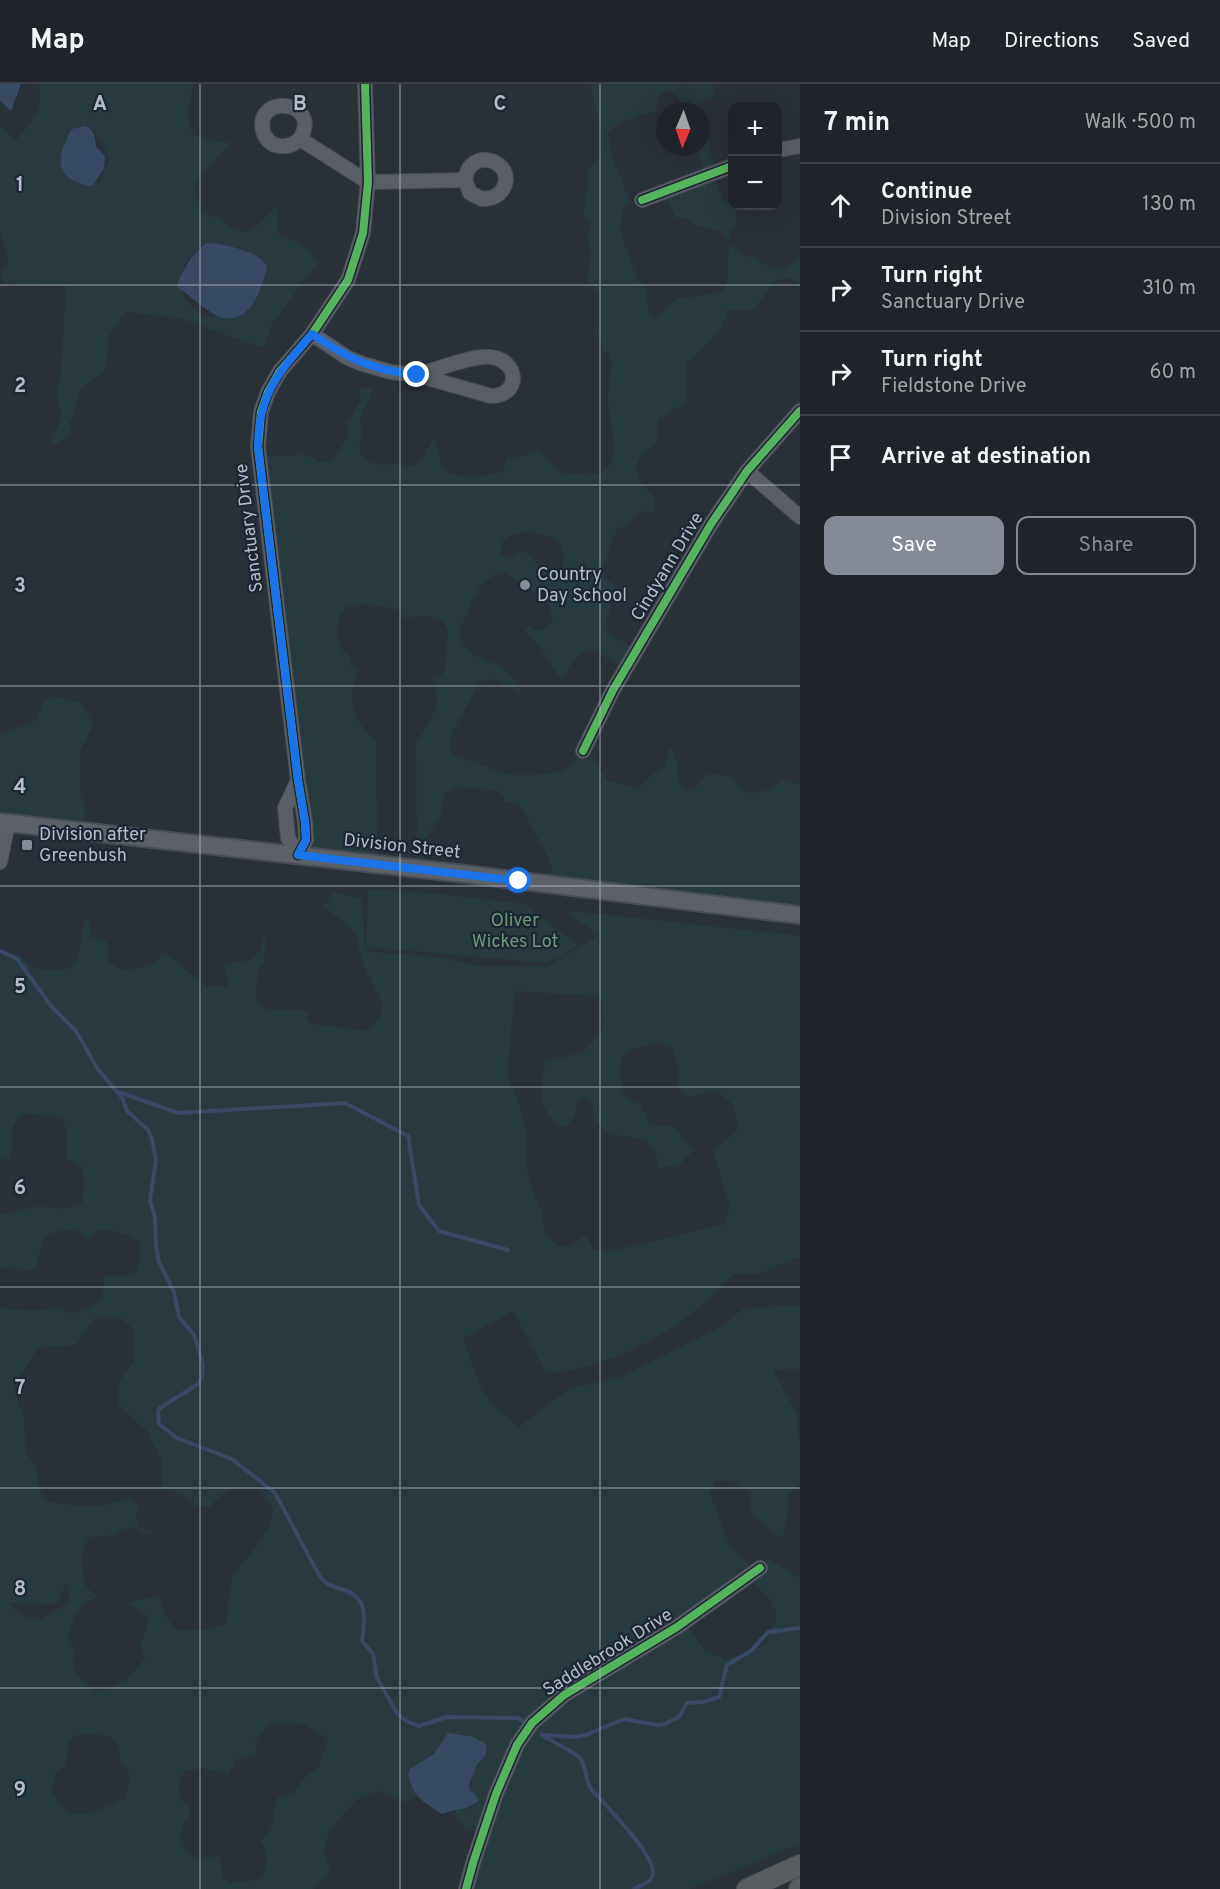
<!DOCTYPE html>
<html lang="en">
<head>
<meta charset="utf-8">
<style>
	body { margin:0; font-family:Overpass,sans-serif; background:#2d3036; color:#f1f3f6 }
	.controls { position:absolute; right:18px; top:18px; display:grid; overflow:hidden; border-radius:12px; box-shadow:0 6px 24px #0002 }
	.controls button { width:54px; height:54px; display:grid; place-items:center; padding:0; border:0; border-bottom:2px solid #3d4147; background:#20242a; color:#f1f3f6; font:30px sans-serif }
	.compass { position:absolute; left:656px; top:18px; width:54px; height:54px; border-radius:50%; background:#20242a; box-shadow:0 6px 24px #0002; rotate:182deg }
	.stop { position:absolute; width:18px; height:18px; margin:-14px; border:4px solid #1a73e8; border-radius:50%; background:#fff }
	.stop.end { background:#1a73e8; border-color:#fff; box-shadow:0 2px 6px #0008 }
	.list { margin:0; padding:0; list-style:none }
	h2 { display:flex; justify-content:space-between; align-items:center; height:78px; margin:0; padding:0 24px; font-size:26px }
	h2 small { font-size:20px; font-weight:400; color:#a2a4a8 }
	.list li { display:grid; grid-template-columns:39px 1fr auto; gap:18px; align-items:center; box-sizing:border-box; height:84px; padding:0 24px; border-top:2px solid #3d4147 }
	.list b { display:block; font-size:22px; white-space:nowrap }
	.list p { margin:0; font-size:20px; white-space:nowrap; color:#a2a4a8 }
	.list em { font-size:20px; font-style:normal; color:#a2a4a8 }
	.actions { display:flex; gap:12px; padding:18px 24px }
	.actions a { flex:1; padding:14px 0; border:2px solid #848b96; border-radius:12px; text-align:center; font-size:21px; color:#848b96 }
	.actions .main { background:#848b96; color:#fff }
	.icon { flex:none; width:33px; height:33px; fill:none; stroke:currentColor; stroke-width:2; stroke-linecap:round; stroke-linejoin:round }
	.map { position:relative; flex:none; width:800px; height:1805px; overflow:hidden }
	header { display:flex; align-items:center; gap:36px; box-sizing:border-box; height:84px; padding:0 30px; background:#20242a; border-bottom:2px solid #3d4147 }
	header strong { font-size:28px }
	nav { display:flex; gap:33px; margin-inline-start:auto; font-size:21px }
	main { display:flex }
	aside { flex:1; background:#20242a }
	.map>svg:first-child { display:block }
	.green { fill:#273a3e; fill-rule:evenodd }
	.water { fill:#384963 }
	.lines { fill:none; stroke-linecap:round; stroke-linejoin:round }
	.stream { stroke:#384963; stroke-width:4 }
	.minor-casing { stroke:#484c53; stroke-width:16 }
	.major-casing { stroke:#484c55; stroke-width:20 }
	.highway-casing { stroke:#474c53; stroke-width:22 }
	.minor { stroke:#5a5e66; stroke-width:14 }
	.major { stroke:#5c6168; stroke-width:16 }
	.highway { stroke:#5a5d60; stroke-width:20 }
	.cycleway-casing { stroke:#1d2633; stroke-width:11 }
	.cycleway { stroke:#56b35d; stroke-width:8 }
	.route { stroke:#1a73e8; stroke-width:8 }
	.grid { fill:none; stroke:#b4bcc9; stroke-width:1.5; stroke-opacity:0.55 }
	.poi-dot { fill:#848b96; stroke:#1d2633; stroke-width:2 }
	.labels { text-anchor:middle; dominant-baseline:central; stroke-width:4.5; stroke-linejoin:round; paint-order:stroke }
	.street-label { font-size:18px; fill:#b4bcc9; stroke:#1d2633 }
	.poi-label { font-size:18px; fill:#b4bcc9; stroke:#1d2633; text-anchor:start }
	.park-label { font-size:18px; fill:#6b9a76; stroke:#1d2633 }
	.grid-label { font-size:20px; text-anchor:middle; font-weight:bold; fill:#b4bcc9; stroke:#1d2633; stroke-width:4.5; stroke-linejoin:round; paint-order:stroke }
</style>
</head>
<body>
<header>
<strong>Map</strong>
<nav><a>Map</a><a>Directions</a><a>Saved</a></nav>
</header>
<main>
<div class="map">
<svg width="800" height="1805" viewBox="0 0 800 1805">
	<rect width="100%" height="100%" fill="#2a3038"/>
	<g class="green">
		<path d="M38 0H193C191 14 181 46 198 53 208 57 221 57 231 59L196 96 194 109 202 127 209 132 219 134 232 144 246 148 254 145 277 122V145L279 151 301 160 319 177 272 240 264 264 179 234 125 228 109 252 106 286 80 305 72 336 69 339 72 350 55 360 50 358 62 334 56 305 60 297 66 203 4 199 1 191 8 178 7 168 0 149V42L16 56C31 39 46 24 38 0ZM82 42C99 48 103 59 109 75L99 98 87 101ZM214 159 243 165 251 171 243 220C233 224 218 234 208 233 199 232 195 226 189 220 168 195 187 167 214 159Z"/>
		<path d="M590 0H713L715 12 699 20 696 27H679V15L673 9 667 7 658 14 656 28C639 32 618 35 608 50L612 73 630 117 622 126 620 147 637 196 646 201C646 215 646 225 655 235L676 215 712 210 723 206 727 197 729 159 741 170 757 175 771 185H786L800 173V203L789 194 777 196 753 226 727 225C725 248 701 265 686 281V319L658 335 657 358C627 379 632 392 656 415L653 430 646 427 636 429 627 441 617 446 609 463V472L602 483 605 495 615 501 605 547 630 562 621 580H617C610 576 603 570 596 568 579 561 568 586 562 597L539 561 525 547 529 541 535 547 543 546 553 535 545 508 533 507 505 488C474 494 472 525 459 547 464 574 486 573 505 586 512 590 516 599 520 605V609L494 595 480 598 453 647 449 660 453 670 508 691H538L564 687 587 665 607 696 637 704C643 702 644 699 648 695 661 681 668 691 668 665L670 663 677 677 678 700 685 706 694 705 707 690 730 692C734 696 738 703 743 706 754 714 776 704 783 695L800 701V822L548 796 552 784 546 769 520 722 505 717 502 710 496 706 455 703 444 710 441 730 427 753 424 785H417L416 661 436 624 437 611 431 596 439 593 445 586 448 547 443 537 425 532 403 534 402 528C391 522 358 517 346 524 335 531 335 559 344 568 346 570 350 571 352 573L350 581 359 585C346 618 351 632 376 658L378 781 310 774 265 371 293 372 302 368 320 378 333 376 348 352 347 340 361 316 359 304 374 305 360 333 362 347 359 364 361 370 366 376 379 381 398 380 411 382 422 377 434 353 443 385C458 396 487 394 503 387L508 373H518L539 367 562 389C577 390 596 395 607 384 622 369 608 333 608 315 608 303 614 284 610 273 609 268 608 269 604 267L598 250 600 213 588 196 591 167 587 154 591 141 588 134 583 130 588 102 587 88C616 62 593 31 590 0ZM528 448C554 452 568 456 562 486L552 492 539 483 527 468 517 469 509 474 501 470 502 458 513 450Z"/>
		<path d="M701 42 709 56 710 69 716 86 715 94 722 115 735 124 736 140 730 149 728 157C722 143 711 146 699 142 692 140 688 134 681 133L677 135 665 112 706 92 696 63H701Z"/>
		<path d="M50 612 81 619 91 636 92 644 80 667V710L86 723 82 741 0 731V651L35 637 43 619Z"/>
		<path d="M368 805 448 811 524 820 578 861 563 872 546 879 366 863Z"/>
		<path d="M333 808 362 815 365 867 435 873 484 883 548 882 599 851 562 826 800 852V1173L760 1189 734 1190C718 1205 704 1221 686 1234 648 1262 593 1287 546 1289L513 1227 463 1255 482 1307 495 1323 519 1343 568 1305 620 1293 724 1241 743 1225 800 1221V1285H773L797 1331V1347L800 1355V1400L789 1410 785 1448 781 1455 751 1429V1408L732 1397 716 1396 710 1409 729 1460 753 1486 769 1475 800 1494V1760L689 1805H467L482 1751 463 1743 453 1726 471 1724C469 1700 469 1690 486 1671L448 1651 434 1670 411 1684 410 1699 417 1713 405 1718 377 1707 356 1716 331 1744 323 1767 330 1787 313 1805H0V1224L38 1227 57 1224 72 1230C98 1219 104 1223 104 1192 137 1192 142 1193 140 1158 131 1151 111 1144 99 1147 94 1148 90 1153 88 1157 79 1141 58 1145 45 1153 42 1165 36 1174 35 1186L0 1184V1130C12 1131 22 1125 34 1123 53 1121 64 1130 82 1119L85 1100 82 1083 67 1076V1046L62 1036 55 1033 26 1029 19 1033 13 1041 11 1075H0V871L13 869 22 872C30 890 56 888 73 883 84 866 77 848 89 831V846L92 853 107 858 109 878 121 886C140 884 152 883 165 869L207 903 229 902 224 881 253 875 261 865 263 853 266 852 264 877 258 886 256 911 260 921 266 925 308 927 307 934 311 940 367 947 380 935 382 918 362 878 356 850 349 842 324 823ZM515 907 597 912 603 920 604 943 583 968 545 978C541 1008 535 1019 559 1042L568 1041 575 1031 578 1017 583 1013 590 1015C594 1024 592 1034 599 1041 620 1065 657 1037 658 1085L680 1080 693 1067 677 1046 667 1041 663 1043 649 1039 640 1020 625 1014 619 991 621 974 626 968 657 958 673 965 680 988 676 1001 687 1013 717 1007 734 1022 738 1046 713 1067 730 1124 724 1140 607 1168 593 1165 585 1151 570 1163 557 1162 545 1148 542 1127 531 1103 526 1082V1049L520 1023 507 990ZM95 1233H120L134 1246V1277L119 1298 118 1320 147 1347 162 1378V1404L189 1414 197 1422 210 1423C225 1405 236 1401 259 1405L273 1425 268 1445 255 1464 232 1492 226 1540 207 1546 177 1547 166 1532 158 1512 126 1519C151 1531 153 1534 140 1559L145 1574C132 1590 115 1608 95 1607 81 1598 68 1584 75 1568L68 1552 73 1536 81 1521 99 1513 86 1503C82 1485 78 1468 90 1453L112 1451 129 1443 137 1444 145 1450 158 1449 140 1444 136 1433 139 1422 130 1415 95 1423 46 1418 38 1403 36 1382 26 1368 24 1334 13 1304 38 1264 76 1261ZM749 1494 770 1515 777 1532 766 1559 748 1569 725 1575 704 1566 687 1540ZM67 1498 70 1518 40 1536C28 1533 16 1530 9 1519L56 1520ZM269 1639 304 1640 328 1655C326 1665 320 1674 318 1685L306 1692 293 1709 277 1714C271 1731 277 1748 260 1757 270 1768 268 1783 261 1795L231 1799 222 1793 220 1773H193L187 1769 180 1751 183 1739 190 1733 189 1721 182 1717C178 1704 178 1697 185 1687L203 1684 229 1690 236 1676 246 1672 257 1671 255 1658ZM80 1649 108 1652 118 1659 121 1678 130 1691 126 1714C108 1720 80 1740 63 1724 59 1719 55 1713 52 1708L55 1689 66 1681 68 1658Z"/>
	</g>
	<g class="water">
		<path d="M0 0H21L11 27 0 17Z"/>
		<path d="M85 42C95 46 95 53 96 63L105 72 104 85 92 102C54 97 55 73 72 45Z"/>
		<path d="M206 159C222 159 259 167 267 182 262 204 251 243 219 233 209 229 188 210 177 203 180 188 194 168 206 159Z"/>
		<path d="M448 1649 474 1653 487 1661 486 1671 477 1681 469 1700 470 1705 479 1716C467 1727 457 1724 442 1730 423 1717 412 1713 408 1689L411 1684 434 1670Z"/>
	</g>
	<g class="lines">
		<g class="stream">
			<path d="M0 867 17 875 51 922 76 947 97 984 123 1015 127 1027 148 1046 152 1055 156 1076 150 1117 155 1133 156 1162 159 1178 174 1208 179 1233 194 1251 203 1281 202 1293 198 1300 160 1324 158 1328 159 1340 177 1354 232 1375 275 1409 320 1493C328 1501 331 1502 341 1505 369 1512 365 1534 362 1557L373 1570 377 1594 397 1629 406 1637 419 1642 447 1633 518 1634 524 1638"/>
			<path d="M119 1008 178 1029 345 1019 408 1052 419 1121 439 1147 508 1166"/>
			<path d="M542 1651 575 1653 586 1651 624 1635 657 1641 665 1640 679 1633 687 1619 703 1618 719 1613 727 1581 751 1567 768 1548 800 1544"/>
			<path d="M545 1653C555 1659 569 1665 578 1672 588 1682 584 1696 592 1706 606 1721 653 1769 653 1788 653 1798 642 1801 634 1805"/>
		</g>
		<defs>
			<g id="minor">
				<path d="M300 55C288 66 268 65 263 47 254 9 323 16 300 55L368 98 465 96 470 109 482 115C491 115 498 113 503 105 518 78 470 60 465 96"/>
				<path d="M778 66 800 62"/>
				<path d="M642 116 732 82"/>
				<path d="M312 250 348 274 363 280 391 288 417 291 491 312C521 312 520 276 490 273 472 271 436 286 417 291"/>
				<path d="M747 387 800 433"/>
				<path d="M583 667 613 606 711 440 747 387 800 327"/>
				<path d="M298 771 306 756 305 738 298 696 258 363 261 328 268 308 280 287 312 250 348 196 363 149 368 98 365 0"/>
				<path d="M298 771 288 754 285 724 298 696"/>
				<path d="M0 778 8 739"/>
				<path d="M466 1805 473 1779 496 1710 517 1661 532 1639 564 1611 677 1543 760 1484"/>
			</g>
			<path id="major" d="M0 738 465 790 800 831"/>
			<g id="highway">
				<path d="M747 1805 800 1781"/>
				<path d="M799 1805 800 1804"/>
			</g>
		</defs>
		<use href="#minor" class="minor-casing"/>
		<use href="#major" class="major-casing"/>
		<use href="#highway" class="highway-casing"/>
		<use href="#minor" class="minor"/>
		<use href="#major" class="major"/>
		<use href="#highway" class="highway"/>
		<defs>
			<g id="cycleway">
				<path d="M642 116 732 82"/>
				<path d="M583 667 613 606 711 440 747 387 800 327"/>
				<path d="M298 771 306 756 305 738 298 696 258 363 261 328 268 308 280 287 312 250 348 196 363 149 368 98 365 0"/>
				<path d="M466 1805 473 1779 496 1710 517 1661 532 1639 564 1611 677 1543 760 1484"/>
			</g>
		</defs>
		<use href="#cycleway" class="cycleway-casing"/>
		<use href="#cycleway" class="cycleway"/>
	</g>
	<g class="lines">
		<path class="route" d="M417 291C372 286 349 275 312 250 279 288 258 310 258 363L298 696 305 738 306 756 298 771 519 797"/>
	</g>
	<path class="grid" d="M200 0V1805M400 0V1805M600 0V1805M0 201H800M0 401H800M0 602H800M0 802H800M0 1003H800M0 1203H800M0 1404H800M0 1604H800"/>
	<g class="poi-dot">
		<circle cx="525" cy="501" r="6"/>
		<rect x="21" y="755" width="12" height="12" rx="3"/>
	</g>
	<g class="labels">
		<g class="street-label">
			<text transform="translate(250 444) rotate(-97)">Sanctuary Drive</text>
			<text transform="translate(668 483) rotate(-59)">Cindyann Drive</text>
			<text transform="translate(402 763) rotate(6)">Division Street</text>
			<text transform="translate(608 1569) rotate(-32)">Saddlebrook Drive</text>
		</g>
		<g class="poi-label">
			<text x="537" y="491">Country<tspan x="537" dy="21">Day School</tspan></text>
			<text x="39" y="751">Division after<tspan x="39" dy="21">Greenbush</tspan></text>
		</g>
		<g class="park-label">
			<text x="515" y="837">Oliver<tspan x="515" dy="21">Wickes Lot</tspan></text>
		</g>
	</g>
	<g class="grid-label">
		<text x="100" y="26">A</text>
		<text x="300" y="26">B</text>
		<text x="500" y="26">C</text>
		<text x="20" y="107">1</text>
		<text x="20" y="308">2</text>
		<text x="20" y="508">3</text>
		<text x="20" y="709">4</text>
		<text x="20" y="909">5</text>
		<text x="20" y="1110">6</text>
		<text x="20" y="1310">7</text>
		<text x="20" y="1511">8</text>
		<text x="20" y="1712">9</text>
	</g>
</svg>
<div class="controls">
<button>+</button>
<button>−</button>
</div>
<svg class="compass" viewBox="-18 -18 36 36"><path d="M0-13l5 13h-10z" fill="#e53935"/><path d="M0 13l5-13h-10z" fill="#a2a4a8"/></svg>
<div class="stop" style="left:519px;top:797px"></div>
<div class="stop end" style="left:417px;top:291px"></div>
</div>
<aside>
<h2>7 min<small>Walk · 500 m</small></h2>
<ul class="list">
<li><svg class="icon" aria-label="ahead" viewBox="0 0 24 24"><path d="M12 20V5M6 11l6-6 6 6"/></svg><div><b>Continue</b><p>Division Street</p></div><em>130 m</em></li>
<li><svg class="icon" aria-label="right" viewBox="0 0 24 24"><path d="M7 20v-9h11M14 6l5 5-5 5"/></svg><div><b>Turn right</b><p>Sanctuary Drive</p></div><em>310 m</em></li>
<li><svg class="icon" aria-label="right" viewBox="0 0 24 24"><path d="M7 20v-9h11M14 6l5 5-5 5"/></svg><div><b>Turn right</b><p>Fieldstone Drive</p></div><em>60 m</em></li>
<li><svg class="icon" aria-label="arrive" viewBox="0 0 24 24"><path d="M6 21V4h12l-3 4 3 4H6"/></svg><div><b>Arrive at destination</b></div></li>
</ul>
<div class="actions"><a class="main">Save</a><a>Share</a></div>
</aside>
</main>
</body>
</html>
